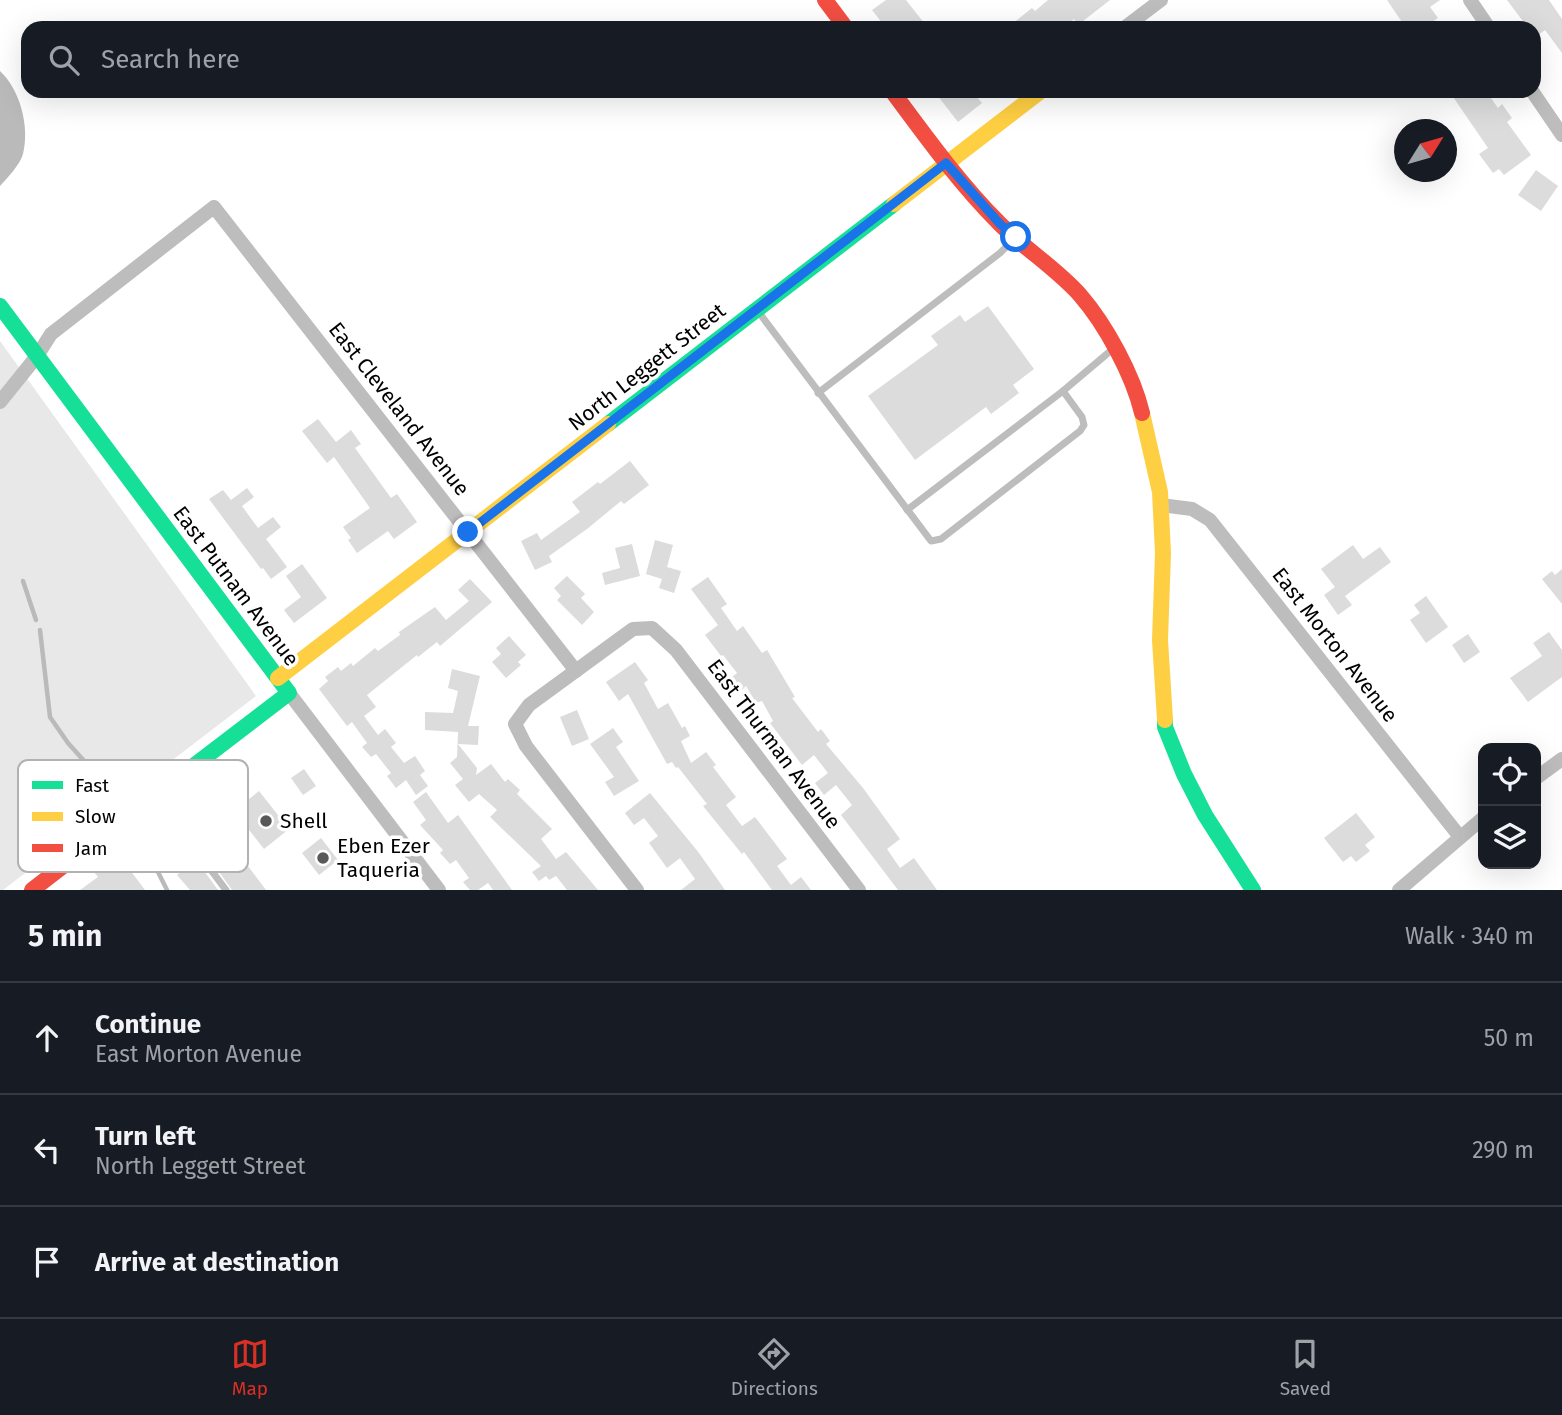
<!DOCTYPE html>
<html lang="en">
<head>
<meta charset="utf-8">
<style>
	body { margin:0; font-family:"Fira Sans",sans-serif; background:#20242c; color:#f1f3f6 }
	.controls { position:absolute; right:21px; bottom:21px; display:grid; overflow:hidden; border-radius:14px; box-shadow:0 7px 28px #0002 }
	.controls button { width:63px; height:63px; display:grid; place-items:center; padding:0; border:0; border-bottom:2px solid #363941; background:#171b24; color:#f1f3f6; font:35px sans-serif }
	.compass { position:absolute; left:1394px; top:119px; width:63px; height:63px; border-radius:50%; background:#171b24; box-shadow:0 7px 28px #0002; rotate:53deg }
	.stop { position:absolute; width:21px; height:21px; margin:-16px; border:5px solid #1a73e8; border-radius:50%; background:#fff }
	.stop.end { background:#1a73e8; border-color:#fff; box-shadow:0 2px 7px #0008 }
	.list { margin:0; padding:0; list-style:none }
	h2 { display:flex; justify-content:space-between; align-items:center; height:91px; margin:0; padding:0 28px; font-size:30px }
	h2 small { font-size:23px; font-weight:400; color:#9ea1a6 }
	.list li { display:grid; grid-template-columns:46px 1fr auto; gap:21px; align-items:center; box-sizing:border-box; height:112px; padding:0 28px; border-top:2px solid #363941 }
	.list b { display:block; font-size:26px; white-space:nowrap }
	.list p { margin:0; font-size:23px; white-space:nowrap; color:#9ea1a6 }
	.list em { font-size:23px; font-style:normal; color:#9ea1a6 }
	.icon { flex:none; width:38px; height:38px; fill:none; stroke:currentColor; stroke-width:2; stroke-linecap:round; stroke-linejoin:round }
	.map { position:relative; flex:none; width:1562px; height:890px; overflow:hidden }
	.search { position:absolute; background:#171b24; box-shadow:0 7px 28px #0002; left:21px; right:21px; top:21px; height:77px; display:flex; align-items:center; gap:18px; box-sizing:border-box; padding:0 24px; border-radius:21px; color:#9ea1a6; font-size:26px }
	.sheet { height:427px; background:#171b24 }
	nav { display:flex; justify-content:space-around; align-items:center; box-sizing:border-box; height:98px; border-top:2px solid #363941; background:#171b24; font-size:19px; color:#9ea1a6 }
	nav a { display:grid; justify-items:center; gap:4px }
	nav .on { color:#d93025 }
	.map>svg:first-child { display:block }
	.green { fill:#e8e8e8 }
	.water { fill:#bababa }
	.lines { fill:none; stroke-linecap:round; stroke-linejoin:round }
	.stream { stroke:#bababa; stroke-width:4.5 }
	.building { fill:#dcdcdc }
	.lane { stroke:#bdbdbd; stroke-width:7 }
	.street { stroke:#bdbdbd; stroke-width:14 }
	.fast { stroke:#16e098; stroke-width:16 }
	.slow { stroke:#ffcf43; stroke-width:16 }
	.jam { stroke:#f24e42; stroke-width:16 }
	.route { stroke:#1a73e8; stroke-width:9 }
	.poi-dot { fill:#595959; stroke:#fff; stroke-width:2.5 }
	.labels { text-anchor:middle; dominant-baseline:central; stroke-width:7; stroke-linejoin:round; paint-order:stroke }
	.street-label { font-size:21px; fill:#000; stroke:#fff }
	.poi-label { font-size:21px; fill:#000; stroke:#fff; text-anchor:start }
	.key { fill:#fff; stroke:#b2b2b2; stroke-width:2 }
	.key-label { font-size:19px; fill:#000 }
</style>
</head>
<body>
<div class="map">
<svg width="1562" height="890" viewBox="0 0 1562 890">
	<rect width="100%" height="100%" fill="#fff"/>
	<path class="green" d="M0 341 256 696 3 890H0Z"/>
	<path class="water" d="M0 71C20 90 30 126 23 154 20 165 7 178 0 186Z"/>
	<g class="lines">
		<g class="stream">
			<path d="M23 581 36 620"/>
			<path d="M40 630 50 717 68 743 121 802"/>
			<path d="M137 830 167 890"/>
		</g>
	</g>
	<g class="building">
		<path d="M886 0H906L928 28H886L872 10Z"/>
		<path d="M1048 0H1110L1078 25 1074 19 1063 28H1007L1032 8 1035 11Z"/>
		<path d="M1387 0H1440L1430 7 1438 18 1423 28H1406Z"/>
		<path d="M1507 0H1549L1562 19V53L1545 30 1534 38V28H1528Z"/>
		<path d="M934 91H972L982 103 958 122Z"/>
		<path d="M1449 91H1486L1498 108 1502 104 1512 118 1507 122 1531 155 1504 175 1499 169 1493 173 1479 154 1488 148Z"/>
		<path d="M1536 170 1558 186 1541 211 1518 195Z"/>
		<path d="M988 306 1034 369 1013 385 1019 393 991 414 986 407 915 460 868 396 938 345 931 336 960 315 965 322Z"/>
		<path d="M318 419 336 442 351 430 361 444 355 448 391 498 397 494 417 522 394 539 388 531 357 553 348 540 351 538 343 527 370 508 334 457 327 463 302 431Z"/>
		<path d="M630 461 649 485 624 504 621 501 587 529 549 556 552 562 535 570 521 541 537 533 541 540 580 512 572 502 598 482 600 484Z"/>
		<path d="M247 488 254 497 242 506 258 528 273 517 281 527 266 539 287 567 271 579 263 568 261 569 209 499 223 490 231 500Z"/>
		<path d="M655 540 673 545 667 567 681 571 674 593 659 588 662 579 646 574Z"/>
		<path d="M632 544 640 576 605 585 602 573 620 568 615 548Z"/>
		<path d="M1353 545 1363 559 1380 547 1391 562 1345 596 1352 605 1338 615 1324 595 1335 587 1321 569Z"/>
		<path d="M302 564 327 598 294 623 284 610 301 597 286 576Z"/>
		<path d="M1562 569V604L1542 579 1552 571 1555 575Z"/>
		<path d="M567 576 585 594 581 598 594 612 582 625 557 600 561 596 554 588Z"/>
		<path d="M708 577 727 604 721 608 737 631 743 626 762 653 767 650 795 697 792 698 818 732 821 729 830 741 826 744 863 788 900 839 887 849 900 868 914 858 937 890H898L841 815 852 805 836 785 824 795 815 783 828 773 814 755 802 765 770 723 773 721 762 701 756 703 746 686 742 690 732 677 737 673 723 655 721 656 705 635 718 625 691 589Z"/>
		<path d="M470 579 492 602 440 646 437 642 418 657 417 655 367 695 376 707 364 716 378 735 385 729 396 743 391 747 404 763 415 756 425 771 420 775 428 786 416 795 406 780 396 788 387 776 391 773 376 754 371 757 362 747 367 743 352 722 347 726 319 689 328 681 325 677 338 667 341 671 351 663 353 666 375 648 378 651 400 635 399 632 435 607 446 620 469 601 458 590Z"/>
		<path d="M1426 596 1448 627 1426 643 1410 620 1420 613 1414 605Z"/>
		<path d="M1549 632 1562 650V677L1528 702 1510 678 1542 656 1533 643Z"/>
		<path d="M1468 634 1480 652 1464 663 1452 645Z"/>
		<path d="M509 636 526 655 518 662 521 665 506 678 492 662 501 654 496 648Z"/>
		<path d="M635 662 648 680 644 683 658 709 668 703 682 728 685 726 690 736 681 741 691 763 706 752 716 765 713 767 736 797 726 805 742 826 755 817 787 859 777 866 791 885 801 877 811 890H772L744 852 742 854 703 806 707 804 678 767 676 768 672 762 667 764 628 694 619 701 606 682Z"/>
		<path d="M452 669 480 676 468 726H479L478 745 458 744 477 768 476 775 491 764 505 782 508 779 520 790 517 794 552 829 541 839 556 859 566 852 598 890H567L556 876 549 880 546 876 539 881 532 872 541 866 490 817 497 810 479 794 469 802 455 785 463 779 450 763 457 757 458 732 425 730V712L453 713 458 691 448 688Z"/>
		<path d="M577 710 589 739 572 746 560 717Z"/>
		<path d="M613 728 623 742 616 747 639 781 614 796 605 782 614 777 590 744Z"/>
		<path d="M304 769 316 786 303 795 291 778Z"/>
		<path d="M259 791 289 829 264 849 234 811Z"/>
		<path d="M426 792 448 823 458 815 512 890H493L488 883 478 890H470L463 882 469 878 456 860 450 864 440 853 443 850 420 825 426 820 413 802Z"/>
		<path d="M650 793 699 853 725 890H681L695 879 680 858 667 868 649 843 658 836 644 818 634 825 625 813Z"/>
		<path d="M198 801 239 854 266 890H232L205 852 209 850 182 814Z"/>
		<path d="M1356 813 1375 837 1365 845 1370 851 1356 862 1351 856 1343 862 1324 838Z"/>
		<path d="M321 838 338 860 319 875 302 853Z"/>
		<path d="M123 851 135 867 130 870 145 890H80L98 877 94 872Z"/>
		<path d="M196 860 218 890H190L177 875Z"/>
	</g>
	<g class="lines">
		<g class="lane">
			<path d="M757 310 931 541 941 539 1080 431 1084 425 1082 417 1063 391 1114 348"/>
			<path d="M818 393 1000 253 1015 238"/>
			<path d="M907 510 1063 391"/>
			<path d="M157 798 226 890"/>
		</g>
		<g class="street">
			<path d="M1470 0 1489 28"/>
			<path d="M1124 28 1161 0"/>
			<path d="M1532 91 1562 135"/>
			<path d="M0 402 37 356 51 334 214 207 576 671"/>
			<path d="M1161 505 1192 509 1210 520 1460 837"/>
			<path d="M289 693 439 890"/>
			<path d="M1536 778 1562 759"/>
			<path d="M637 890 526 746 515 724 529 705 633 629 652 628 676 650 859 890"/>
			<path d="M1399 890 1483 818"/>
		</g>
		<g class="fast">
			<path d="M0 306 289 693 115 826"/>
			<path d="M608 424 894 204"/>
			<path d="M1165 720V727L1184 774 1205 815 1253 890"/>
		</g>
		<g class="slow">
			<path d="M894 204 1041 91"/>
			<path d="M1142 413 1160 492 1163 553 1160 640 1165 720"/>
			<path d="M278 678 608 424"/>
		</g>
		<g class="jam">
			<path d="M825 0 846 28"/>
			<path d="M892 91C926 137 960 184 1000 224 1025 249 1057 269 1080 295 1106 325 1133 375 1142 413"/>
			<path d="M32 890 115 826"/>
		</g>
	</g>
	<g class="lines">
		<path class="route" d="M468 532 946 163 1000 224 1016 237"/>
	</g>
	<g class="poi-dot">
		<circle cx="266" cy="821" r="7"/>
		<circle cx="323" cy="858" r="7"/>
	</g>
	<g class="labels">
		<g class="street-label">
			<text transform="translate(647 367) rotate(-38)">North Leggett Street</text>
			<text transform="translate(399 409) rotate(52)">East Cleveland Avenue</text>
			<text transform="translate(236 586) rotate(53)">East Putnam Avenue</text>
			<text transform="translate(1335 645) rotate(52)">East Morton Avenue</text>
			<text transform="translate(774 744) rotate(53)">East Thurman Avenue</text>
		</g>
		<g class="poi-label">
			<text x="280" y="821">Shell</text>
			<text x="337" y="846">Eben Ezer<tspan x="337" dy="24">Taqueria</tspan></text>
		</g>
	</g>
	<rect x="18" y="760" width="230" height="112" rx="10" class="key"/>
	<rect x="32" y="781" width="31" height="8" fill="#16e098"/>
	<rect x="32" y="812" width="31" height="9" fill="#ffcf43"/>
	<rect x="32" y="844" width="31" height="8" fill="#f24e42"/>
	<g class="key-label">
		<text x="75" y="792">Fast</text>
		<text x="75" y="823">Slow</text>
		<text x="75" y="855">Jam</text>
	</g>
</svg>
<div class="controls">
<button><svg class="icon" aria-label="locate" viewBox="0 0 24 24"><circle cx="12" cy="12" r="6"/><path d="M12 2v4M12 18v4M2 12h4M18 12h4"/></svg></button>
<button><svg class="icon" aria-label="layers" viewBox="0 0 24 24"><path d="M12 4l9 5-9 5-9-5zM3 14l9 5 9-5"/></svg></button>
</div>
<svg class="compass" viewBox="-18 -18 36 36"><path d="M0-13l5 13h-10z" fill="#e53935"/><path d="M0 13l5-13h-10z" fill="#9ea1a6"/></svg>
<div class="stop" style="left:1016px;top:237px"></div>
<div class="stop end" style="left:468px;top:532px"></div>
<div class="search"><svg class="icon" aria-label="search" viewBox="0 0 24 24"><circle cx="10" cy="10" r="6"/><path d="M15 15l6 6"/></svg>Search here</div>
</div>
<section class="sheet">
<h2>5 min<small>Walk · 340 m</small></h2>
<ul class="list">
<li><svg class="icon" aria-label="ahead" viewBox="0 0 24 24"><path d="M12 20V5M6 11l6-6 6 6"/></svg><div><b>Continue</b><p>East Morton Avenue</p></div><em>50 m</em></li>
<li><svg class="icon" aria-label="left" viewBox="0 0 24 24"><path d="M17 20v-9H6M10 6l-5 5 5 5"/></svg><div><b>Turn left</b><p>North Leggett Street</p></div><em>290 m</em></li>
<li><svg class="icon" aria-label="arrive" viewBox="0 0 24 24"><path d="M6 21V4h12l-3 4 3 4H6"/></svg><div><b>Arrive at destination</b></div></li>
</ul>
</section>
<nav>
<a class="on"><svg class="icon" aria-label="map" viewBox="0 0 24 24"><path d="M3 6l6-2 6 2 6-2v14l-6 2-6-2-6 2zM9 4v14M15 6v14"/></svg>Map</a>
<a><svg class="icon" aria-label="directions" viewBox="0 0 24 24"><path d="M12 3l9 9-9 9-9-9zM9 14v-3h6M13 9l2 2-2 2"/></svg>Directions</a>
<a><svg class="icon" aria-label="saved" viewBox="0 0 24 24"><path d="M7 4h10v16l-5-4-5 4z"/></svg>Saved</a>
</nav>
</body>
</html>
